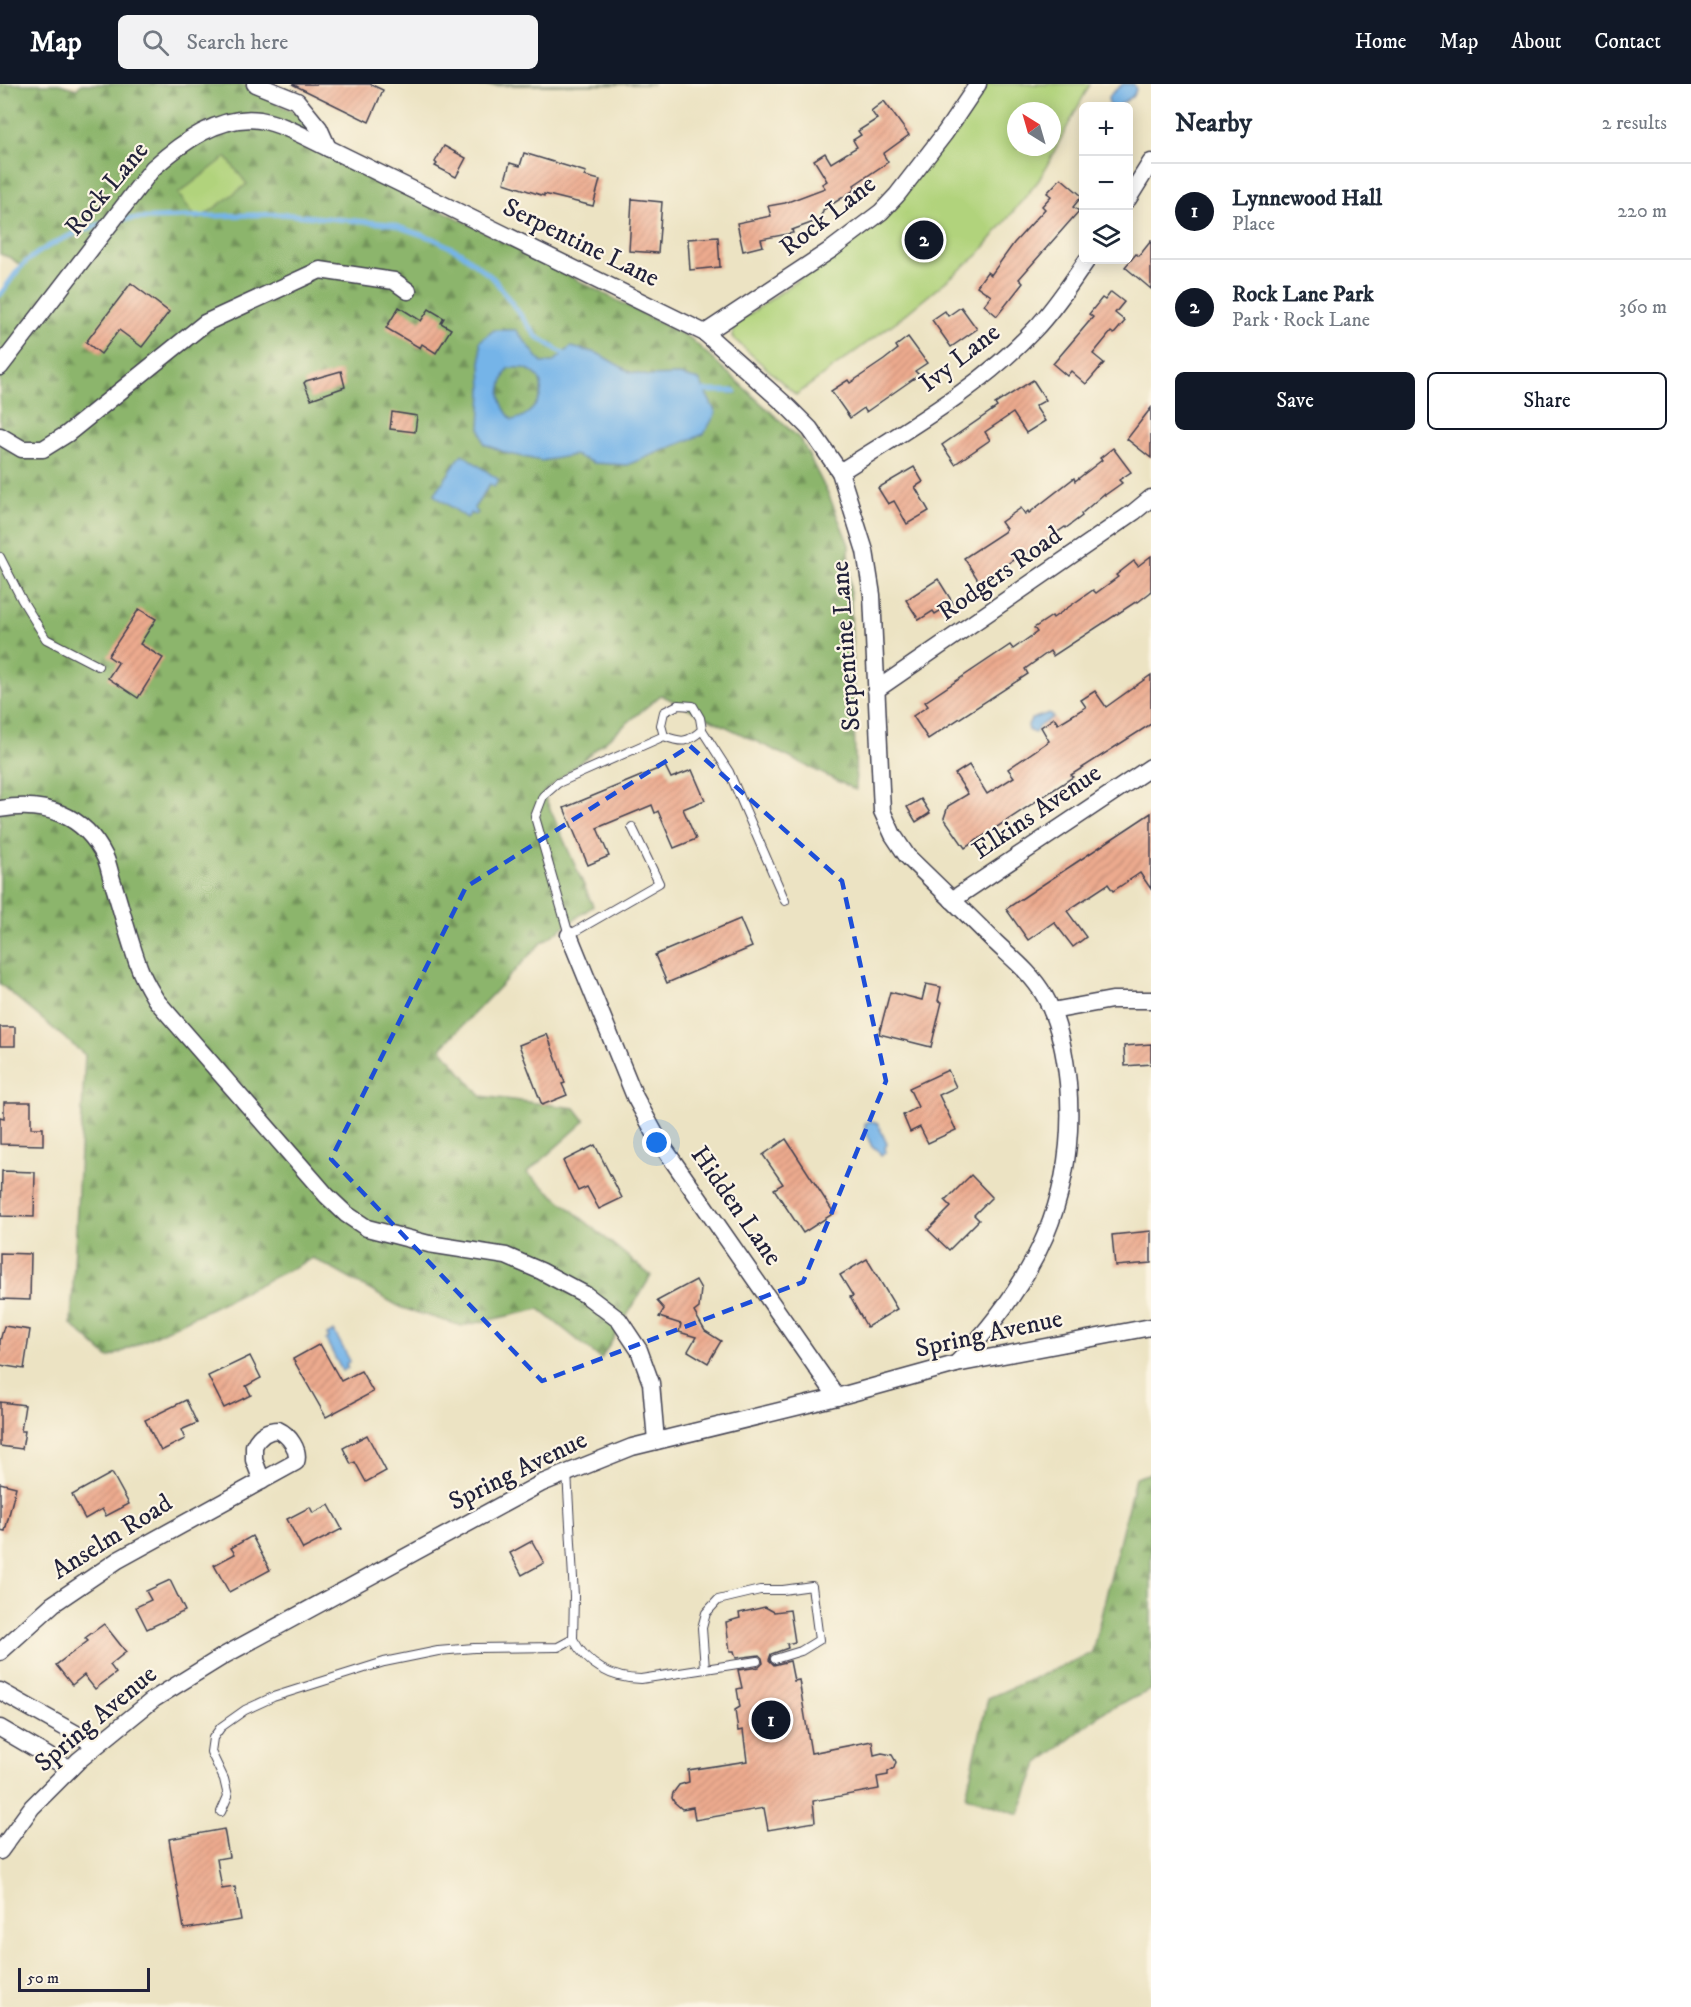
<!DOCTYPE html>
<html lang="en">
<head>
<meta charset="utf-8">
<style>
	body { margin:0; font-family:"IM FELL DW Pica",serif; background:#f2f2f3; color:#1f2937 }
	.controls { position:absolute; right:18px; top:18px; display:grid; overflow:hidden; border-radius:9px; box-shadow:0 3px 15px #0003 }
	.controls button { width:54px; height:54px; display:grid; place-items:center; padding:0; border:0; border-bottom:2px solid #e0e1e3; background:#fff; color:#1f2937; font:30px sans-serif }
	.compass { position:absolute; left:1007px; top:18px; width:54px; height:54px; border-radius:50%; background:#fff; box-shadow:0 3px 15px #0003; rotate:323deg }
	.scale { position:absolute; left:18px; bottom:15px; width:132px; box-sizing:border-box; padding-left:6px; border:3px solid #22223b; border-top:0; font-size:16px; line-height:21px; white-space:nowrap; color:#22223b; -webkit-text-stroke:4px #fcf5e5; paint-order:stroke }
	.you { position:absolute; left:657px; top:1059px; width:21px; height:21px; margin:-15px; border:4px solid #fff; border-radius:50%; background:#1a73e8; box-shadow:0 0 0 9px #1a73e833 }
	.badge { display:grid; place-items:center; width:39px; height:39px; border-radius:50%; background:#111827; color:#fff; font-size:20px; font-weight:700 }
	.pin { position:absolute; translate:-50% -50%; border:3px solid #fff; box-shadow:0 2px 6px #0006 }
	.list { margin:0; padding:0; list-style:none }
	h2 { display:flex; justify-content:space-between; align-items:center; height:78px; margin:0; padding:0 24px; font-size:26px }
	h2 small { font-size:20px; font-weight:400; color:#747a83 }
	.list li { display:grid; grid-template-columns:39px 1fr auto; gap:18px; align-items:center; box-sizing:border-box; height:96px; padding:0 24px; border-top:2px solid #e0e1e3 }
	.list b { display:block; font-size:22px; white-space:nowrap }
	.list p { margin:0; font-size:20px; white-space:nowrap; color:#747a83 }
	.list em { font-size:20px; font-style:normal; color:#747a83 }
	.actions { display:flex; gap:12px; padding:18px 24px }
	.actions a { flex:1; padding:14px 0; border:2px solid #111827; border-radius:9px; text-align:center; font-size:21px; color:#111827 }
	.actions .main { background:#111827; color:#fff }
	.icon { flex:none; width:33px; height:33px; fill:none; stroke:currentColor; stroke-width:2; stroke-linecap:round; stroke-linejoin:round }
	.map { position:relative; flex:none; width:1151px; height:1923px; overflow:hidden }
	header { display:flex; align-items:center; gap:36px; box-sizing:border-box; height:84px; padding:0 30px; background:#111827; color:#fff }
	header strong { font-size:28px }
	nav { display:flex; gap:33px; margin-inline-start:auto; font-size:21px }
	.search { width:420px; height:54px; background:#f2f2f3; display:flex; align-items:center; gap:15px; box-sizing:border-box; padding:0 21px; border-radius:9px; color:#747a83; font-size:22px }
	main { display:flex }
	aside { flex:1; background:#fff }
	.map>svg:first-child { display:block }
	.forest { fill:url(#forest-firs); stroke:#576c54; stroke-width:1.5 }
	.green { fill:#b1d37c; stroke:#6a7a5c; stroke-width:1.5; fill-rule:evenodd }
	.water { fill:#74b4e8; stroke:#4b6b92; stroke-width:1.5; fill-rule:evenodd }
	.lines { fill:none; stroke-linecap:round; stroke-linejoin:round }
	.stream { stroke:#74b4e8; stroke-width:5 }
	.building { fill:url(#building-hatch) }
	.lane-casing { stroke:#403f4f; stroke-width:10 }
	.street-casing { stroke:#403f4f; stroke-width:19 }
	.lane { stroke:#fff; stroke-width:8 }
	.street { stroke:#fff; stroke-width:16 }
	.marked { fill:none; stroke:#1d4ed8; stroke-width:4.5; stroke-dasharray:12 8; stroke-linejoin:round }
	.labels { text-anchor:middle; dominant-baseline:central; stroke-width:4.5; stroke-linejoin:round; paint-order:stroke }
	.street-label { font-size:26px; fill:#22223b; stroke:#fcf5e5 }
</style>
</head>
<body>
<header>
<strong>Map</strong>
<div class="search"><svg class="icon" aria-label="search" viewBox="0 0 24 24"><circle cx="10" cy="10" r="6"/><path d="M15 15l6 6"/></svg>Search here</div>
<nav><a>Home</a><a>Map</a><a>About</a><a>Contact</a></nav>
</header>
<main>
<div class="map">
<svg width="1151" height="1923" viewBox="0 0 1151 1923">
	<defs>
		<pattern id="forest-firs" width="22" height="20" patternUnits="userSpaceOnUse" patternTransform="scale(1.5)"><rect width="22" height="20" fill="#8cb56c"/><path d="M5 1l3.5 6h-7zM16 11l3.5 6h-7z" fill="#72935a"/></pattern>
		<pattern id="building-hatch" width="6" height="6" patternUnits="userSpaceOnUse" patternTransform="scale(1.5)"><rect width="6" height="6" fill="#ecaa8e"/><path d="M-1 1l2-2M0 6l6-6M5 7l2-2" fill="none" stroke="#ca927b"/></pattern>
	</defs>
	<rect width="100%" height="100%" fill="#fcf5e5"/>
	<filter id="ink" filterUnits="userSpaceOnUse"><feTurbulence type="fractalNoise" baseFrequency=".0167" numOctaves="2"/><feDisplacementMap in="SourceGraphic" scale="12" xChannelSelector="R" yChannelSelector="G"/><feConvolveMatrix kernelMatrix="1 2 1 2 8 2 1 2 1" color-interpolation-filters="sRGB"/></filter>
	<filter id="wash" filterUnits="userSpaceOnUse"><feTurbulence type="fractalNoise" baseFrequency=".008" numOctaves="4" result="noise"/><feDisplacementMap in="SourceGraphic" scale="24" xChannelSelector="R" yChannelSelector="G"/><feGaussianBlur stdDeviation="1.35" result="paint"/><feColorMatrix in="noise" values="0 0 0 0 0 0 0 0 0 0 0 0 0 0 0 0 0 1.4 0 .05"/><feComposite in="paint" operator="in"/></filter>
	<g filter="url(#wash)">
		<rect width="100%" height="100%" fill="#ece3c3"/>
		<g class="forest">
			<path d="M0 0H59L77 5 81 0 244 1 300 32 333 70 690 254 801 356 830 414 849 461 856 706 661 611 543 709 593 822 540 860 441 964 481 1012 575 1024 585 1037 527 1089 651 1192 601 1275 539 1225 462 1242 402 1224 313 1174 109 1274 71 1240 85 971 0 900V211L21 182 11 174 0 170Z"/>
			<path d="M441 0H654L443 2Z"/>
			<path d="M1151 1389V1606L1105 1627 1038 1680 1019 1730 966 1712 988 1614 1092 1569 1135 1394Z"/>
		</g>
		<g class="green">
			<path d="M984 0H1090L1039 96 978 171 901 234 796 311 732 253 734 241 878 140ZM1016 27H1052V63H1016Z"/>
			<path d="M226 73 247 100 198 136 178 110Z"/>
		</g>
		<g class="water">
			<path d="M1123 0H1134L1136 6 1132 13 1119 21 1120 22H1110L1108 15 1112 9Z"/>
			<path d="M494 246H516L542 279 553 278 571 263 597 269 630 288 649 292 679 291 699 296 716 329 704 350 627 381 594 379 574 371 542 377 509 370 484 360 480 344 482 306 480 257ZM508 284C513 284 523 283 527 285 556 297 536 333 512 336 496 317 498 305 508 284Z"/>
			<path d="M462 370 499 396 494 403 490 400 474 424 478 429 475 431 471 429 467 434 434 411Z"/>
			<path d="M1049 629 1053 633 1039 642 1035 649 1029 647 1028 641 1031 635Z"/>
			<path d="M871 1037 878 1040 887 1060 885 1064 886 1068 881 1071 877 1065 872 1063 865 1047V1039Z"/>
			<path d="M334 1247 350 1277 346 1280 348 1284 342 1287 326 1256 329 1254 327 1251Z"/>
		</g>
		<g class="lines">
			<g class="stream">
				<path d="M120 135 282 130 390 140 434 155 460 168 494 195 536 252 567 272"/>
				<path d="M0 211C7 202 13 192 20 184 40 162 78 147 105 139"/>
				<path d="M697 307H735"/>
			</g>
		</g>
		<g id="blocks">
			<g class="building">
				<path d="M292 0H370L383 6 369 38Z"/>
				<path d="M884 17 909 51 883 70 888 78 854 101 856 105 823 126V128L821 131 822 135 792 146 793 149 761 155 763 162 743 167 737 139 771 132 768 122 785 119 825 104 822 100 827 97 814 76 825 69 831 79 857 63 853 56 861 51 858 47 877 35 871 27Z"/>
				<path d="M444 62 466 74 456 93 435 82 437 80 435 78Z"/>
				<path d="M524 69 586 88 584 92 600 96 593 122 544 110V112L504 99 510 79 520 82Z"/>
				<path d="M1061 94 1082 112 1073 123 1079 127 1019 195 1023 199 997 232 984 221 991 212 977 202 987 188 991 191 1014 159 1045 125 1042 122 1051 112 1047 109Z"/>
				<path d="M632 115 662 118 658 169 629 167Z"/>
				<path d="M718 153 720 183 690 186 688 155Z"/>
				<path d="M1151 157V205L1125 183 1136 170 1139 172Z"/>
				<path d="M131 199 169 228 142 263 119 246 101 270 86 258Z"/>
				<path d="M1111 208 1124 218 1115 229 1125 237 1114 250 1111 248 1093 270 1104 279 1086 300 1071 287 1067 292 1053 280 1093 233 1089 230 1102 214 1105 216Z"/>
				<path d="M399 223 421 237 429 225 444 234 441 239 451 245 436 269 422 260 420 264 386 244Z"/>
				<path d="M961 223 977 245 951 263 932 236 945 227 948 232Z"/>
				<path d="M908 253 927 279 915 287 919 291 866 328 864 324 850 334 831 307 848 296 850 299 884 276 898 265 896 262Z"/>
				<path d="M341 287 345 303 311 315 304 299 306 297Z"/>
				<path d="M1033 296 1046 316 1035 322 1045 337 1026 349 1013 329 985 348 990 356 955 380 942 361 997 323 995 320Z"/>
				<path d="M1151 324V374L1127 355Z"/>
				<path d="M392 328 417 332 415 348 390 345Z"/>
				<path d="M1113 364 1131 388 1119 396 1122 399 1105 411 1104 410 1081 430 1082 432 1066 444 1065 443 1022 473 1021 471 999 485 1001 490 982 502 964 474 1004 448 1006 445 1001 438 1021 424 1025 430 1028 427 1029 429 1074 394 1075 397 1102 376 1100 374Z"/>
				<path d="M914 383 923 398 915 403 929 427 907 440 894 417 888 420 878 404Z"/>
				<path d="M1151 472V508L1138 518 1137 517 1053 572 1050 567 1025 585 1028 590 928 655 913 632 928 622 925 618 1010 561 1013 565 1037 548 1034 544 1052 532 1053 534 1093 506 1096 509 1118 493 1116 491 1134 477 1138 482Z"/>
				<path d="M938 495 953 519 935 530 933 527 919 536 906 516Z"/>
				<path d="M139 525 156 535 140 560 163 574 138 614 108 594 118 579 108 572Z"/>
				<path d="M1151 591V640L1071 691 1073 693 965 764 944 734 948 722 968 710 955 690 969 681 987 710 1014 693 1008 685 1049 657 1041 643 1054 634 1058 640 1086 623 1081 616 1095 607 1106 623Z"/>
				<path d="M665 682 671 694 692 686 705 716 683 725 696 755 674 764 658 727 655 729 652 721 597 744 609 772 588 781 564 724Z"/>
				<path d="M921 715 930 729 916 738 907 723Z"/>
				<path d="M1151 729V805L1140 789 1113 807 1108 800 1067 827 1086 853 1073 863 1054 838 1028 856 1006 825Z"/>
				<path d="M740 835 752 863 667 899 655 871Z"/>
				<path d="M926 900 941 903 938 917 942 918 931 963 879 950 890 908 922 916Z"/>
				<rect x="0" y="943" width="15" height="19"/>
				<path d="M547 950 565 999 562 1000 567 1011 542 1021 519 961Z"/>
				<path d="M1151 960V980L1125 982 1124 962Z"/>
				<path d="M948 986 956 1003 939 1011 956 1046 928 1059 920 1043 910 1048 903 1031 918 1023 909 1004Z"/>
				<path d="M4 1018H31V1044H43V1061L0 1060V1033L4 1034Z"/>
				<path d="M786 1055 834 1129 803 1149 774 1105 783 1100 763 1071Z"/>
				<path d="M595 1061 622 1114 599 1125 587 1103 578 1107 563 1077Z"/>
				<path d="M2 1087 35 1088 34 1133 1 1132Z"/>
				<path d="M971 1091 992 1113 974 1131 979 1136 949 1166 928 1146 951 1123 945 1117Z"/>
				<path d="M1151 1147V1179L1115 1182 1112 1151Z"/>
				<path d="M0 1169 31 1170 30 1216 0 1215Z"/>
				<path d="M867 1175 897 1225 867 1243 850 1213 853 1212 840 1191Z"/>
				<path d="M696 1196 701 1205 699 1224 694 1228 705 1247 721 1257 708 1279 688 1267 696 1253 679 1248 681 1240 659 1233 664 1225 657 1217Z"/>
				<path d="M4 1242 30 1246 24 1285 0 1281V1257Z"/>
				<path d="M320 1260 341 1297 361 1287 373 1308 326 1333 293 1275Z"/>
				<path d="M250 1272 261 1294 246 1302 251 1311 224 1324 208 1292Z"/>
				<path d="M186 1316 197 1339 181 1346 185 1355 161 1367 145 1336Z"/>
				<path d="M0 1318 25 1321 21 1347H25L22 1365 0 1362Z"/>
				<path d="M367 1351 386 1387 366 1398 355 1378 351 1380 343 1364Z"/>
				<path d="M112 1389 129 1420 106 1432 102 1425 85 1435 72 1411Z"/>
				<path d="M0 1399 16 1403 5 1447 0 1446Z"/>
				<path d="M329 1421 342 1445 303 1465 287 1435 310 1423 313 1429Z"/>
				<path d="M252 1452 270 1486 229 1508 214 1481 235 1470 231 1464Z"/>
				<path d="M532 1457 544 1479 522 1491 510 1469Z"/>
				<path d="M170 1496 185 1527 147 1545 136 1523 151 1516 146 1507Z"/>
				<path d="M765 1523 774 1528 790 1526 795 1558 787 1560 788 1564 771 1570 769 1576 774 1581 790 1577 794 1597 799 1596 811 1669 872 1657 874 1671 882 1669 892 1671 896 1678 894 1684 888 1688V1691L877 1693 879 1705 813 1717 815 1738 768 1746 764 1724 695 1736 693 1723 682 1725 674 1718 672 1714 673 1709 679 1701 689 1698 688 1686 747 1677 743 1646 738 1647 735 1626 740 1623 737 1605 742 1604 738 1586 759 1583 763 1579 762 1574 759 1571 736 1574 734 1567H730L726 1538 740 1534 739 1529Z"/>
				<path d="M104 1540 126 1568 110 1581 116 1589 95 1605 84 1591 72 1601 56 1581 88 1557 85 1554Z"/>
				<path d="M224 1745 229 1773 217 1775 222 1805 235 1803 241 1836 184 1845 169 1755Z"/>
			</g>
		</g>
	</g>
	<g filter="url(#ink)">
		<use href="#blocks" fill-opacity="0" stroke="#403f4f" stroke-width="1.5"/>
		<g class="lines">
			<defs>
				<g id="lane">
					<path d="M0 473 22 516 46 555 98 582"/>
					<path d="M702 646 729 688 785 817"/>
					<path d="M632 743 659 799 569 851 535 733 543 712 558 699 664 652C682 659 687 659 702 646L700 634 693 622 678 621 664 628 661 641 664 652"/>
					<path d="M573 1555C587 1581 612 1595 641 1595L757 1577"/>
					<path d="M705 1585 702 1544 706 1529 718 1516 760 1506H783L812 1502 819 1556 801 1567 775 1575"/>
					<path d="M221 1728 228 1712 224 1695 211 1668 213 1654 221 1643 245 1626 273 1613 384 1578 438 1567 474 1564 558 1563 573 1555 574 1512 567 1388"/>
				</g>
				<g id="street">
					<path d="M255 0 297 17 319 44 328 64"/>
					<path d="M1128 115 1151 78"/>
					<path d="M705 249 832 165 881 128 897 111 945 49 978 0"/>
					<path d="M0 283 153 84C181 59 220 30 260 36 283 40 307 54 328 64L705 249 788 323 810 345 840 388 865 467 872 511 882 727 893 751 907 772C937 801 966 829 995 858 1013 875 1032 890 1044 911 1059 937 1065 970 1068 999 1078 1114 1034 1199 956 1280"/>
					<path d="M0 352 22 365H43L67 350 205 239 320 186 394 197 408 207"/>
					<path d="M840 388C907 345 980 304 1035 245 1055 224 1071 199 1087 176"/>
					<path d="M876 606 1134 428 1151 414"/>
					<path d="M0 725C44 717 84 730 105 773 109 781 110 791 113 799 122 827 129 856 139 883 143 895 150 906 156 916L327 1112 346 1130 367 1144 429 1160 506 1172 541 1187 586 1211 619 1236 639 1266 651 1299 656 1357"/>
					<path d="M952 816 1151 683"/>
					<path d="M569 851 635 1013 659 1057 837 1313"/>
					<path d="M1052 927 1112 916H1151"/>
					<path d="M0 1568 53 1520 118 1476 296 1378C300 1366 289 1351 278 1346 267 1346 259 1352 254 1362V1376L262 1397"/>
					<path d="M0 1607 96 1661"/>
					<path d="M0 1644 70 1685"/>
					<path d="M0 1767 32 1723 79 1676 154 1615 225 1571 542 1399 632 1363 837 1313 956 1280 1151 1243"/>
				</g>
			</defs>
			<use href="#lane" class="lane-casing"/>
			<use href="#street" class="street-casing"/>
			<use href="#lane" class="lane"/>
			<use href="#street" class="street"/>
		</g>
	</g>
	<path class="marked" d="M690 662 842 797 886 997 803 1198 542 1297 331 1075 466 803Z"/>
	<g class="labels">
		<g class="street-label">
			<text transform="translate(107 105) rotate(-50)">Rock Lane</text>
			<text transform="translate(828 132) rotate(-38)">Rock Lane</text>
			<text transform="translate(581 159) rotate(26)">Serpentine Lane</text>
			<text transform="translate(960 274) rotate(-38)">Ivy Lane</text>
			<text transform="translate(1000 490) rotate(-35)">Rodgers Road</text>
			<text transform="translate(846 562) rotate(-94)">Serpentine Lane</text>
			<text transform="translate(1037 728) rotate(-34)">Elkins Avenue</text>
			<text transform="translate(736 1122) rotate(55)">Hidden Lane</text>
			<text transform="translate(989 1250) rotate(-12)">Spring Avenue</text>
			<text transform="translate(518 1387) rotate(-26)">Spring Avenue</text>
			<text transform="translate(112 1453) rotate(-32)">Anselm Road</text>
			<text transform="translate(96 1635) rotate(-40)">Spring Avenue</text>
		</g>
	</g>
</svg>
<div class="controls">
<button>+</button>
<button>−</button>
<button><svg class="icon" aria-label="layers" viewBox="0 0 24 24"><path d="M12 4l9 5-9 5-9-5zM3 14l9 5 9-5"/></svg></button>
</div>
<svg class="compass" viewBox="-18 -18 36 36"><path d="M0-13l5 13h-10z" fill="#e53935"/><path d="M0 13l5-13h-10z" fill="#747a83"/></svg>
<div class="scale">50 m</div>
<div class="you"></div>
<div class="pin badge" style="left:771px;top:1636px">1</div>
<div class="pin badge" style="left:924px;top:156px">2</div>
</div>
<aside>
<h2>Nearby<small>2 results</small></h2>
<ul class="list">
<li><span class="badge">1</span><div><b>Lynnewood Hall</b><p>Place</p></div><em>220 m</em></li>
<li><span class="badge">2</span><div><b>Rock Lane Park</b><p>Park · Rock Lane</p></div><em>360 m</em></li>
</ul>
<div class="actions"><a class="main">Save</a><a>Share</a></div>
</aside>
</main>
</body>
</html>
